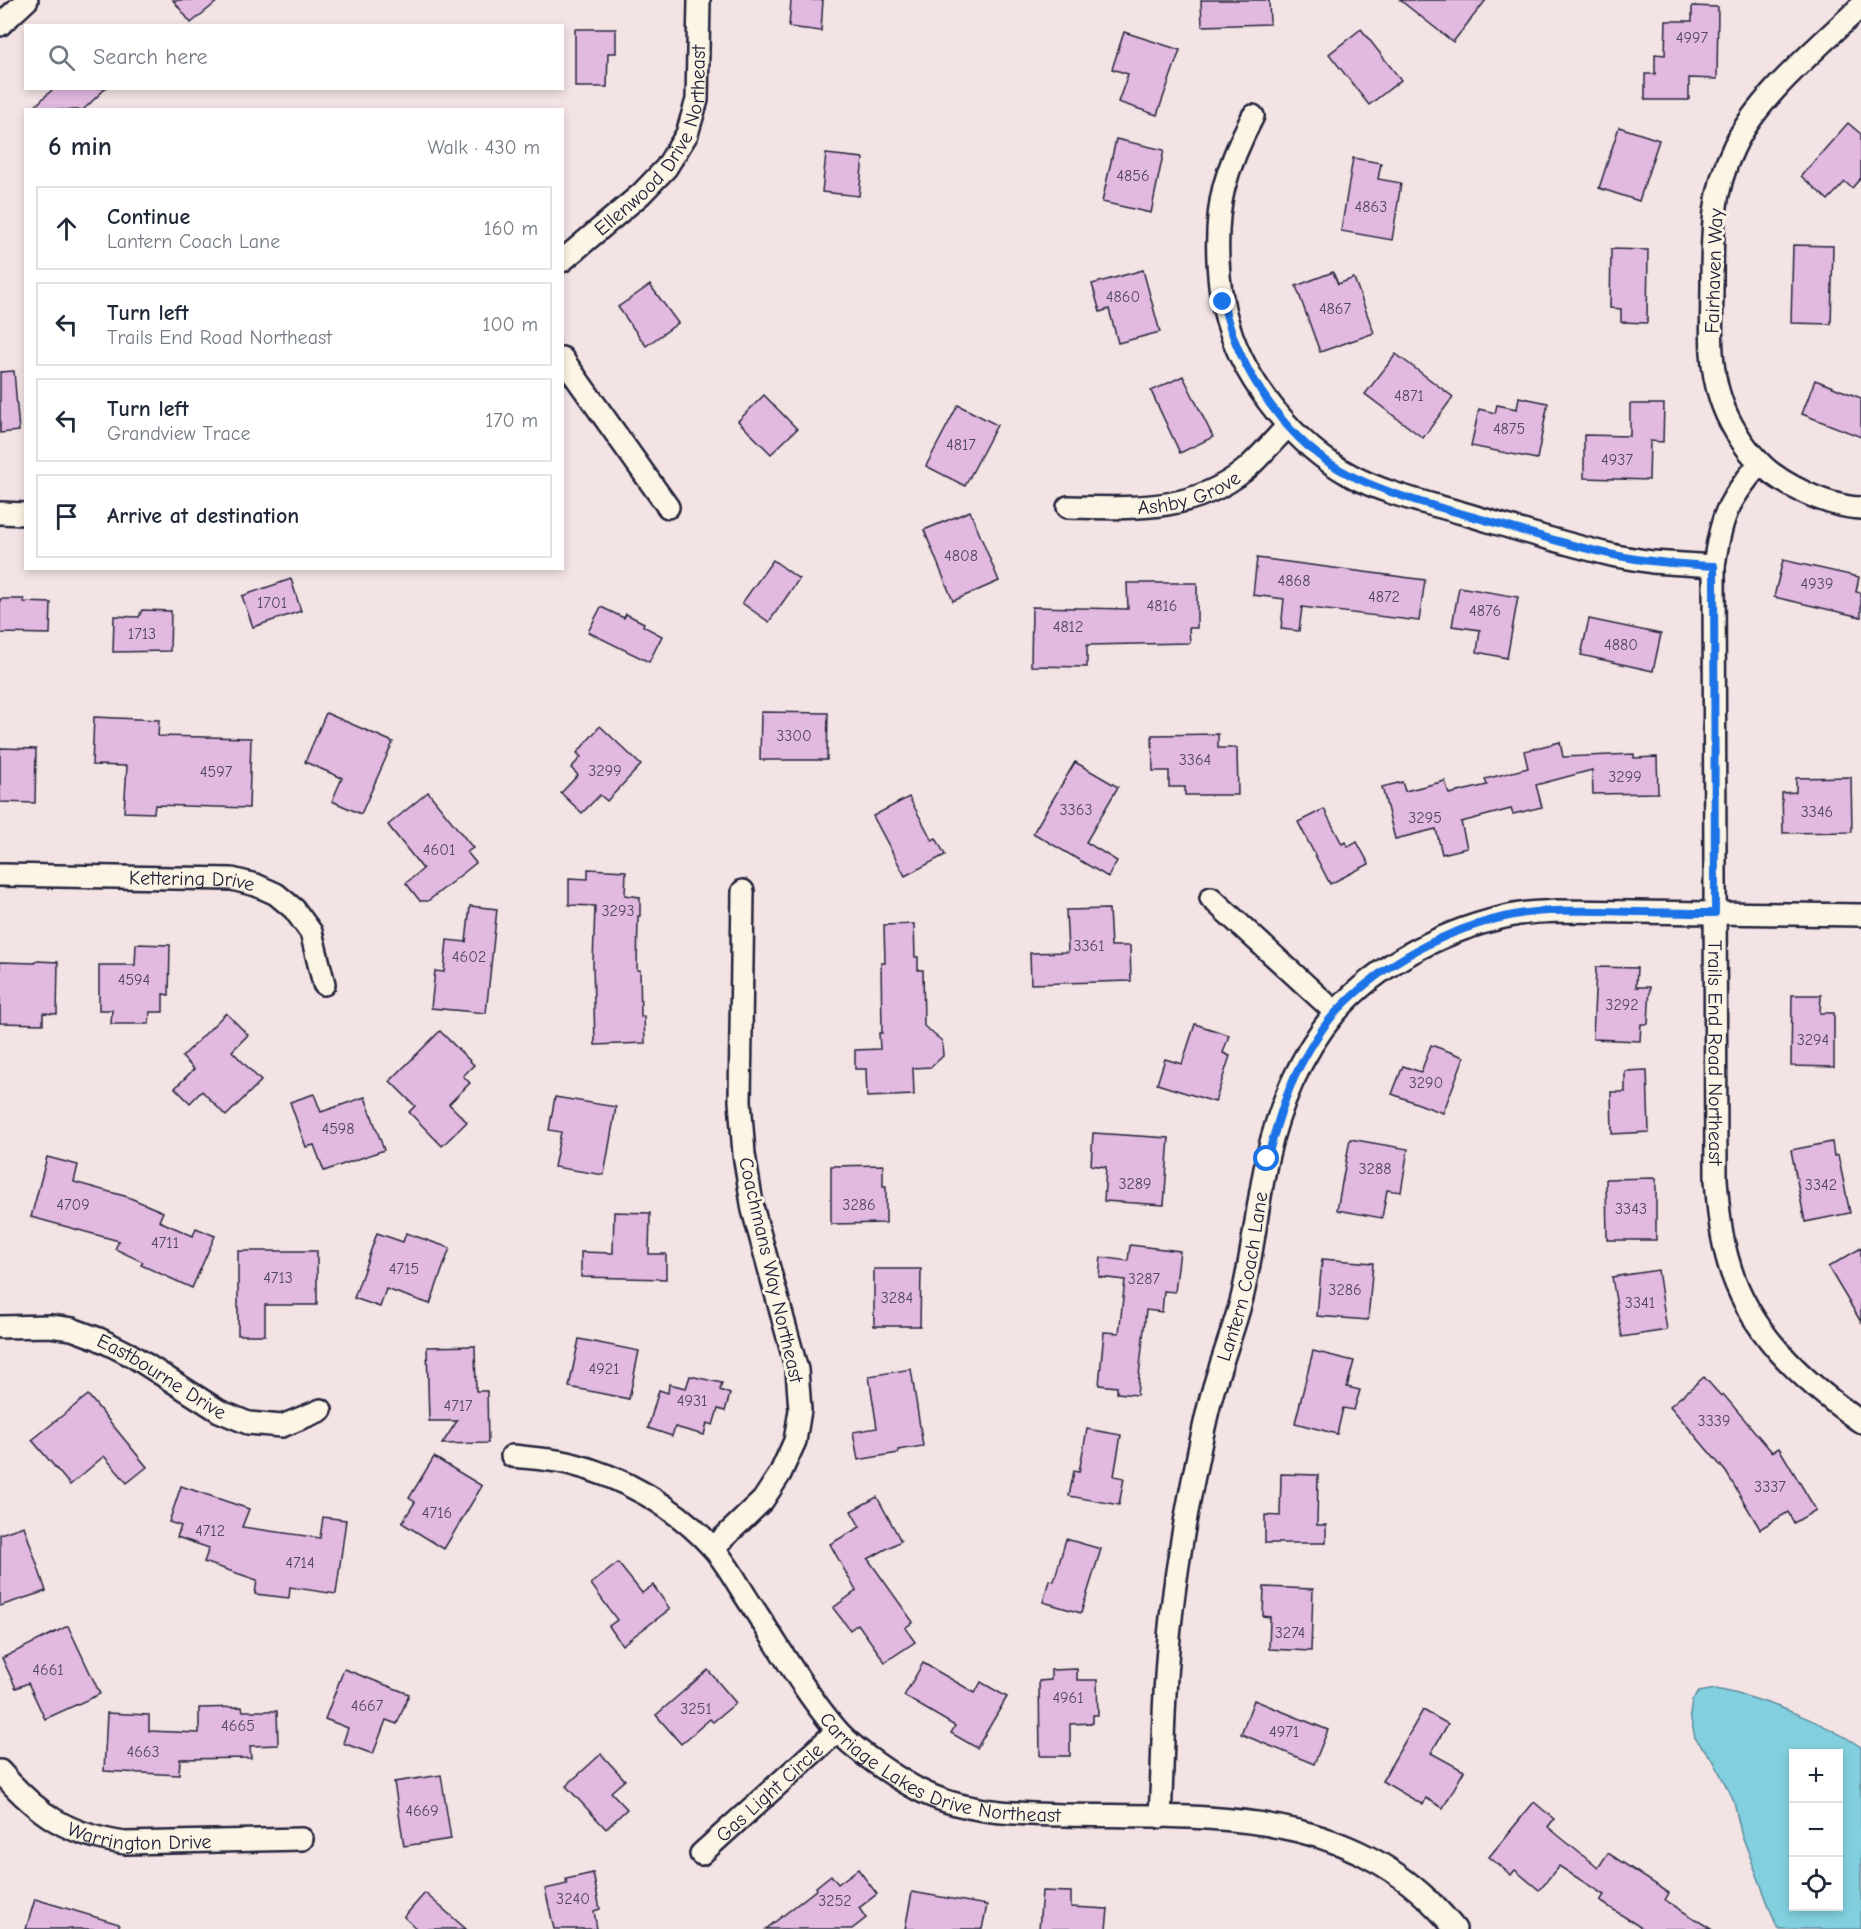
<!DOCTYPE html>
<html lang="en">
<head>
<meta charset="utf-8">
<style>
	body { margin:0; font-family:"Comic Neue",sans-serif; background:#f2f2f3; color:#1f2937 }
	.controls { position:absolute; right:18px; bottom:18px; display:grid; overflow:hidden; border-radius:0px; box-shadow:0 3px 9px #0003 }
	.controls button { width:54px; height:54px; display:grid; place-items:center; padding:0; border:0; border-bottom:2px solid #e0e1e3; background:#fff; color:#1f2937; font:30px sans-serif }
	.stop { position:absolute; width:18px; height:18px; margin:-14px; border:4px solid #1a73e8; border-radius:50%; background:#fff }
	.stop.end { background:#1a73e8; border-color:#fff; box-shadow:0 2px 6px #0008 }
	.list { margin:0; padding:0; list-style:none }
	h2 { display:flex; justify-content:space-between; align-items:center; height:78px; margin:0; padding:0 24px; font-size:26px }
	h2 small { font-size:20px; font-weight:400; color:#747a83 }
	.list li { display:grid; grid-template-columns:39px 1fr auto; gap:18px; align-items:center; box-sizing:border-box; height:84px; margin:0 12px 12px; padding:0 12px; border:2px solid #e0e1e3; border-radius:0px }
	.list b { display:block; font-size:22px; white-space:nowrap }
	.list p { margin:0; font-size:20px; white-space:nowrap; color:#747a83 }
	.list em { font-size:20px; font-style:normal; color:#747a83 }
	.icon { flex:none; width:33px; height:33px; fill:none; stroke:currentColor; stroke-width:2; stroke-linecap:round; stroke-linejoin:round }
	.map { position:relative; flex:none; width:1861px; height:1929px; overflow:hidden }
	.search { position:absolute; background:#fff; box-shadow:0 3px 9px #0003; left:24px; top:24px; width:540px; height:66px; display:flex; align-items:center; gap:15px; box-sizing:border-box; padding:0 21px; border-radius:0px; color:#747a83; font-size:22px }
	.panel { position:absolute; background:#fff; box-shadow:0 3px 9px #0003; left:24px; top:108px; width:540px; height:462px; border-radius:0px }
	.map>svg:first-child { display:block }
	.water { fill:#82d0df; stroke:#5c8a9d; stroke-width:1.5; fill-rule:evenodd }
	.building { fill:#e2b9e0; stroke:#22223b; stroke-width:1.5 }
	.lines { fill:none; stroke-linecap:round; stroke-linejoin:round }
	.minor-casing { stroke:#22223b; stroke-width:26 }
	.minor { stroke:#fcf5e5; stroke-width:21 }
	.route { stroke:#1a73e8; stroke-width:8 }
	.labels { text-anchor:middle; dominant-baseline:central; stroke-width:6; stroke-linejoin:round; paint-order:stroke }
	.number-label { font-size:16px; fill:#524864 }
	.street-label { font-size:20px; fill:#22223b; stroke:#fcf5e5 }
</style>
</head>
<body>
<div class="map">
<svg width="1861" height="1929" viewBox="0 0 1861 1929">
	<rect width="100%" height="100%" fill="#f4e3e4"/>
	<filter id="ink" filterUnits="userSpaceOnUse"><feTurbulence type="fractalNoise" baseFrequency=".0167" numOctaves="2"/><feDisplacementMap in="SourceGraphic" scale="12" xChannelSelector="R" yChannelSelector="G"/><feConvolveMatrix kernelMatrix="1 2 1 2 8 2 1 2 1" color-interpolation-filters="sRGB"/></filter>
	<g filter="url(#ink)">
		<path class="water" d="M1716 1689C1762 1698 1822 1721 1861 1747V1929H1779L1777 1927 1741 1833 1734 1801 1713 1760 1695 1738 1690 1715 1692 1700 1699 1692ZM1794 1754H1838V1906H1794Z"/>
		<g class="building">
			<path d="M173 0H219L191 23Z"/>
			<path d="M791 0H823L821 31 789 27Z"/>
			<path d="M1201 0H1269L1270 24 1202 26Z"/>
			<path d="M1400 0H1486L1453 42Z"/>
			<path d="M1692 6 1718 7 1717 79 1689 78V100H1645V74H1655V54L1665 55 1666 21H1692Z"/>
			<path d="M575 29H616V53H608L607 87H575Z"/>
			<path d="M1361 29 1401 80 1369 105 1329 54Z"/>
			<path d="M1124 32 1180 50 1157 115 1118 102 1128 74 1112 69Z"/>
			<path d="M54 88H106L83 110H31Z"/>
			<path d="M1848 123 1861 134V178L1852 188 1845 182 1828 200 1801 176Z"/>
			<path d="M1619 127 1659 140 1639 201 1599 188Z"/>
			<path d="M1116 139 1164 150 1151 213 1102 202Z"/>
			<path d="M826 154 863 158 859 196 822 192Z"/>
			<path d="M1353 158 1381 163 1378 179 1401 183 1392 240 1341 231Z"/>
			<path d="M1793 245 1833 246 1831 324 1791 323Z"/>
			<path d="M1611 249 1648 250 1647 323 1621 322V309L1610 308Z"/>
			<path d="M1143 270 1160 332 1118 343 1109 309 1100 312 1092 284Z"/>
			<path d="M1333 272 1338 284 1354 278 1374 333 1320 352 1296 286Z"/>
			<path d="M650 285 678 323 646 346 618 307Z"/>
			<path d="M1396 354 1453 397 1423 438 1365 394Z"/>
			<path d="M14 371 19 431 0 433V372Z"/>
			<path d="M1183 376 1213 437 1180 453 1151 391Z"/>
			<path d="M1815 380 1861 398V437L1802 414Z"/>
			<path d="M764 395 797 429 771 454 738 421Z"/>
			<path d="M1519 397 1548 403 1537 459 1471 446 1479 409 1495 413 1497 405 1517 409Z"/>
			<path d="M1630 404H1664L1663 442 1650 441 1649 480 1584 478V435L1630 436Z"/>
			<path d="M958 405 997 425 965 486 926 466Z"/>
			<path d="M970 511 999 581 953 601 924 530Z"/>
			<path d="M1257 558 1425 580 1419 621 1302 607 1299 631 1281 629 1284 599 1253 595Z"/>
			<path d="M773 560 799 579 769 622 742 603Z"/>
			<path d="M1783 560 1859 577 1856 592 1861 593V617L1774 597Z"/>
			<path d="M291 579 301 611 253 627 242 596Z"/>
			<path d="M1127 583H1197V628H1189L1190 643 1087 645V667L1031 666 1032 607 1128 609Z"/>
			<path d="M1459 587 1518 597 1507 658 1477 652 1480 630 1452 626Z"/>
			<path d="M0 599H24V602L51 603 50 634 0 633Z"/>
			<path d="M601 607 624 618 626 614 644 623 643 626 662 636 649 662 588 632Z"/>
			<path d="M142 610 171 611 170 651 113 652 114 616 139 617Z"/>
			<path d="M1589 619 1661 634 1653 671 1581 655Z"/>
			<path d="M761 712 828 713 827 760H760Z"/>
			<path d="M326 713 393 742 361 814 332 801 342 778 305 762Z"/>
			<path d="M94 717 159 720 158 736 251 738 249 808 155 805 154 813 124 812 127 766 92 765Z"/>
			<path d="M600 726 641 765 607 801 600 795 582 813 561 793 578 775 571 768 581 757 577 753Z"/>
			<path d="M1218 734V748H1237L1238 795H1185V787H1169V771H1153L1152 735Z"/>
			<path d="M1560 742 1563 757 1634 754V758L1657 757 1658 793 1593 794 1592 770 1536 785 1542 807 1513 814 1511 809 1461 822 1467 848 1442 854 1436 829 1395 839 1382 787 1402 782 1405 791 1445 781 1449 794 1487 785 1485 779 1528 768 1524 751Z"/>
			<path d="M0 748 36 749 35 803 0 802Z"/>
			<path d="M1075 762 1118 787 1086 842 1117 861 1108 877 1033 833Z"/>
			<path d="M1851 777 1852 832 1783 833 1782 793 1796 792V778Z"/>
			<path d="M428 792 473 848 467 852 476 863 428 901H420L406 883 423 869 388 825Z"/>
			<path d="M909 797 932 840 936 838 945 855 905 876 873 816Z"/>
			<path d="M1324 809 1342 844 1346 842 1348 847 1357 842 1369 864 1330 884 1298 822Z"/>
			<path d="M588 869 626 871 625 895 640 897V916H638L637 970H640L641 1017 644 1016 645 1043 595 1045 593 963 595 906 569 905V878L588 879Z"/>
			<path d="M470 906 497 909 486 1013 431 1008 435 971 444 972 447 940 466 942Z"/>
			<path d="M1109 909 1111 946H1130L1131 981 1031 984 1030 953 1068 952 1066 910Z"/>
			<path d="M914 924 915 957H918V970H923L924 1026 942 1041 943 1056 931 1067 913 1068 914 1095 867 1097 866 1069H855V1050L880 1049 879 1033H882L881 963H885L884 925Z"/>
			<path d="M136 944 170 945 169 995 163 994V1012H150L149 1024H111L112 1010H99V965H135Z"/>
			<path d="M35 961 58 962 57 1014 43 1013V1024L0 1023V962L35 963Z"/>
			<path d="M1596 967 1637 968 1636 987H1650L1648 1024H1641L1640 1041 1593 1039Z"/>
			<path d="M1792 995H1821L1820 1013H1834V1067L1791 1066Z"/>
			<path d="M226 1013 248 1035 232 1051 261 1081 226 1116 202 1091 190 1103 175 1088 194 1069 182 1057Z"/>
			<path d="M1195 1024 1229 1035 1223 1053 1230 1056 1215 1102 1157 1084 1165 1059 1182 1064Z"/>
			<path d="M440 1031 474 1065 463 1076 470 1083 449 1104 467 1122 442 1146 409 1112 415 1106 390 1081Z"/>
			<path d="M1431 1045 1464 1057 1443 1113 1392 1094 1403 1066 1421 1072Z"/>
			<path d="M1647 1070 1649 1132 1612 1134 1611 1092H1625V1071Z"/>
			<path d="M314 1094 321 1112 365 1097 384 1150 324 1171 314 1145 306 1147 290 1102Z"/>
			<path d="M555 1097 616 1107 604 1175 554 1167 561 1132 549 1130Z"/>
			<path d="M1093 1133 1169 1138 1164 1205 1104 1201 1106 1167 1091 1165Z"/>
			<path d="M1350 1139 1408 1149 1401 1192 1387 1190 1382 1218 1337 1210Z"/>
			<path d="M1832 1142 1834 1156 1838 1155 1850 1213 1805 1222 1791 1150Z"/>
			<path d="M47 1157 78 1165 74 1182 128 1197 163 1212 159 1221 193 1236 196 1228 215 1236 192 1288 141 1265 143 1262 115 1249 119 1241 31 1217Z"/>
			<path d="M883 1165V1186H886V1223L831 1224V1166Z"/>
			<path d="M1656 1178V1240H1607L1606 1179Z"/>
			<path d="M614 1212 650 1213 649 1254H666V1279L581 1277V1252L613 1253Z"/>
			<path d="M377 1233 403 1242 406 1233 450 1248 430 1304 386 1289 380 1307 354 1298Z"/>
			<path d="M1130 1245 1180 1251 1175 1292 1164 1291 1162 1312 1146 1310 1137 1395 1117 1393V1387L1099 1385 1104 1332 1119 1333 1125 1280 1099 1277 1101 1257 1128 1261Z"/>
			<path d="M1861 1248V1322L1828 1267Z"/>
			<path d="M238 1251H317V1305H265V1335H238Z"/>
			<path d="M1322 1259 1373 1263 1368 1320 1317 1316Z"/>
			<path d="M874 1269H921L920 1326H874Z"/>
			<path d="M1658 1270 1667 1330 1622 1337 1612 1277Z"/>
			<path d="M579 1339 639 1351 629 1399 569 1387Z"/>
			<path d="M475 1346 476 1391H487L488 1443 442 1444 457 1421H429L427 1347Z"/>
			<path d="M1313 1351 1354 1361 1347 1387 1360 1390 1354 1410 1343 1408 1337 1434 1295 1423Z"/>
			<path d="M911 1369 923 1446 898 1450V1453L858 1460 853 1432 877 1428 869 1376Z"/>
			<path d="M690 1376 722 1383 720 1390 730 1394 725 1411 718 1409 713 1425 707 1423 704 1435 675 1427 672 1436 648 1428 659 1390 668 1393 669 1384 686 1388Z"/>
			<path d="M1704 1377 1721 1396 1723 1394 1772 1452 1779 1448 1816 1510 1794 1523 1788 1512 1760 1529 1726 1472 1670 1406Z"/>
			<path d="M88 1395 147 1467 127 1483 104 1456 70 1485 32 1440Z"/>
			<path d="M1087 1429 1121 1435 1114 1476 1124 1478 1119 1505 1069 1496 1074 1471 1079 1472Z"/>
			<path d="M434 1457 482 1486 444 1549 402 1523 415 1502 409 1498Z"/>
			<path d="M1281 1474 1318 1475 1317 1525H1326V1543H1265V1515L1280 1516Z"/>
			<path d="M181 1486 249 1509 242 1527 320 1538 323 1517 346 1520 336 1594 290 1587 289 1598 255 1594 257 1580 204 1562 209 1548 177 1537 181 1526 169 1522Z"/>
			<path d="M877 1497 901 1541 868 1559 913 1622 905 1628 915 1642 885 1662 858 1624 850 1630 833 1608 856 1591 830 1544 860 1527 851 1511Z"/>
			<path d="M24 1526 46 1591 0 1606V1534Z"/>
			<path d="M1066 1539 1101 1549 1081 1613 1043 1602 1049 1580 1054 1581Z"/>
			<path d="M618 1563 642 1593 653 1585 670 1609 622 1645 609 1626 617 1620 591 1584Z"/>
			<path d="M1264 1587 1313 1589 1311 1651 1269 1649 1270 1617 1263 1616Z"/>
			<path d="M68 1626 100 1694 45 1719 28 1683 16 1688 2 1658Z"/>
			<path d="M923 1663 975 1693 981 1682 1007 1697 977 1748 951 1733 955 1726 904 1696Z"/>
			<path d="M344 1669 409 1694 397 1724 386 1720 373 1754 343 1743 348 1728 325 1719Z"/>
			<path d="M1077 1669V1680H1097L1098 1715H1093V1723L1070 1724V1756H1040L1039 1681 1051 1680V1670Z"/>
			<path d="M708 1670 736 1703 713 1722 710 1719 681 1744 656 1715Z"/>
			<path d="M1254 1700 1328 1730 1314 1764 1241 1734Z"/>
			<path d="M242 1707 243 1711H277L278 1745 250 1746 251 1758 180 1759 179 1775 104 1771 107 1713 149 1715V1731L199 1733V1708Z"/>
			<path d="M1423 1710 1448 1724 1431 1753 1464 1771 1443 1808 1426 1798 1423 1805 1382 1781Z"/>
			<path d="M601 1754 625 1780 611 1792 627 1809 606 1829 566 1786Z"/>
			<path d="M441 1775 451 1839 404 1846 394 1782Z"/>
			<path d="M1534 1802 1554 1819 1548 1827 1598 1868 1608 1853 1669 1893 1665 1900 1711 1929H1643L1600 1901 1604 1895 1559 1866 1539 1890 1515 1870 1511 1875 1489 1857Z"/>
			<path d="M858 1869 877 1894 859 1908 866 1918 852 1929H766L817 1889 816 1887 831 1875 838 1884Z"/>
			<path d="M593 1873 600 1909 594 1911 597 1929H554L545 1889 567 1884 566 1879Z"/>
			<path d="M1042 1891 1071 1892V1907L1108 1909 1106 1929H1039Z"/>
			<path d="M912 1892 987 1905 982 1929H905Z"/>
			<path d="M425 1893 466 1929H417L404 1917Z"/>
			<path d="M35 1899 119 1924V1929H26Z"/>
		</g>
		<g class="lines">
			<defs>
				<g id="minor">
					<path d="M1861 6C1821 45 1757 97 1734 147 1712 192 1712 235 1712 284 1712 321 1708 361 1720 397 1727 420 1742 445 1759 462 1781 485 1829 507 1861 508"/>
					<path d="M0 25 27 0"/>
					<path d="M1253 116C1241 139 1231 161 1224 187 1214 227 1216 288 1229 327 1247 385 1297 446 1350 475 1385 494 1425 502 1462 513 1513 528 1564 544 1616 556L1652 562 1714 566"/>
					<path id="s1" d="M562 261 641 194 666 168 687 134 697 100 699 0"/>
					<path d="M562 358 668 507"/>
					<path id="s2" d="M1760 463C1727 502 1721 516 1714 566L1716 1179C1718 1205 1720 1231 1727 1257 1746 1330 1801 1380 1861 1422"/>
					<path id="s3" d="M1068 507C1132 508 1192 513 1245 470 1260 457 1273 441 1287 427"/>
					<path d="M0 513 26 514"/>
					<path id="s4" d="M0 875 232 879 256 885 276 894 294 909 311 932 324 984"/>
					<path d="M1211 898 1335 1012"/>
					<path id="s5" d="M0 1327 50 1326 72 1329 99 1339 131 1355 219 1411 248 1423 282 1426 321 1410"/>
					<path id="s6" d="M512 1456C531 1458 550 1459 568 1463 621 1476 675 1506 712 1547 727 1563 738 1585 750 1603 778 1645 803 1690 836 1729 853 1749 893 1776 917 1789 962 1813 1016 1814 1065 1815 1208 1818 1355 1804 1455 1929"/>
					<path d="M713 1548 763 1500 780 1474 795 1441 800 1410 797 1370 753 1210 744 1154 740 1101 743 891"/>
					<path id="s7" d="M0 1771C37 1814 68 1835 125 1843L302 1839"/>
					<path id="s8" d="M1160 1817C1163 1761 1163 1704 1168 1649 1173 1586 1184 1523 1197 1461 1202 1436 1207 1411 1214 1387 1223 1357 1234 1328 1242 1298 1253 1253 1257 1205 1267 1159 1278 1108 1301 1053 1335 1013 1379 962 1449 928 1514 915 1528 912 1543 912 1557 911L1861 915"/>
					<path id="s9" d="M701 1854 837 1731"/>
				</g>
			</defs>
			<use href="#minor" class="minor-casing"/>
			<use href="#minor" class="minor"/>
		</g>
	</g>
	<g class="lines" filter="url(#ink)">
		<path class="route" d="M1223 302C1238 370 1288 445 1352 476 1397 498 1447 509 1495 523 1534 534 1574 547 1614 555 1647 562 1680 564 1714 566L1715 913C1677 913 1639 912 1601 911 1572 911 1543 909 1514 915 1447 928 1384 962 1337 1011 1322 1027 1309 1049 1299 1068 1284 1097 1276 1128 1267 1159"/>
	</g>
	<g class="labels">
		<g class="number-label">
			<text x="1692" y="38">4997</text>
			<text x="1133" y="176">4856</text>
			<text x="1371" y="207">4863</text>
			<text x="1123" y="297">4860</text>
			<text x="1335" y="309">4867</text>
			<text x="1409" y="396">4871</text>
			<text x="1509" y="429">4875</text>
			<text x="961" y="445">4817</text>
			<text x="1617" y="460">4937</text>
			<text x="961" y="556">4808</text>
			<text x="1294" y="581">4868</text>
			<text x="1817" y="584">4939</text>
			<text x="1384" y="597">4872</text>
			<text x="272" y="603">1701</text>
			<text x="1162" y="606">4816</text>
			<text x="1485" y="611">4876</text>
			<text x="1068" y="627">4812</text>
			<text x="142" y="634">1713</text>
			<text x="1621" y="645">4880</text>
			<text x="794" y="736">3300</text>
			<text x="1195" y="760">3364</text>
			<text x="605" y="771">3299</text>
			<text x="216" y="772">4597</text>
			<text x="1625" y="777">3299</text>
			<text x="1076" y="810">3363</text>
			<text x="1817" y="812">3346</text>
			<text x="1425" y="818">3295</text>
			<text x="439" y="850">4601</text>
			<text x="618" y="911">3293</text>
			<text x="1089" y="946">3361</text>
			<text x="469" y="957">4602</text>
			<text x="134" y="980">4594</text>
			<text x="1622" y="1005">3292</text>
			<text x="1813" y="1040">3294</text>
			<text x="1426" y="1083">3290</text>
			<text x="338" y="1129">4598</text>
			<text x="1375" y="1169">3288</text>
			<text x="1135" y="1184">3289</text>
			<text x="1821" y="1185">3342</text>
			<text x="73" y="1205">4709</text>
			<text x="859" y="1205">3286</text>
			<text x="1631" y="1209">3343</text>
			<text x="165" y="1243">4711</text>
			<text x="404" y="1269">4715</text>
			<text x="278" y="1278">4713</text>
			<text x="1144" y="1279">3287</text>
			<text x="1345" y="1290">3286</text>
			<text x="897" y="1298">3284</text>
			<text x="1640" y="1303">3341</text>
			<text x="604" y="1369">4921</text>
			<text x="692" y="1401">4931</text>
			<text x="458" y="1406">4717</text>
			<text x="1714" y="1421">3339</text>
			<text x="1770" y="1487">3337</text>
			<text x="437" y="1513">4716</text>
			<text x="210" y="1531">4712</text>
			<text x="300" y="1563">4714</text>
			<text x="1290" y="1633">3274</text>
			<text x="48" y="1670">4661</text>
			<text x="1068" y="1698">4961</text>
			<text x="367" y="1706">4667</text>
			<text x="696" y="1709">3251</text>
			<text x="238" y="1726">4665</text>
			<text x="1284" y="1732">4971</text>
			<text x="143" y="1752">4663</text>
			<text x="422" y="1811">4669</text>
			<text x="573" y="1899">3240</text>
			<text x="835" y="1901">3252</text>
		</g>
		<g class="street-label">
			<text stroke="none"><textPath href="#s1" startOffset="158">Ellenwood Drive Northeast</textPath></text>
			<text transform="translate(1714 271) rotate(-88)">Fairhaven Way</text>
			<text stroke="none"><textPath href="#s3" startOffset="123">Ashby Grove</textPath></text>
			<text stroke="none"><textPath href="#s4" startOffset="192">Kettering Drive</textPath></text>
			<text stroke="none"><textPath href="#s2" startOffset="602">Trails End Road Northeast</textPath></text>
			<text transform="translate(771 1270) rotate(77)">Coachmans Way Northeast</text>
			<text stroke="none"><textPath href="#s8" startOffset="549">Lantern Coach Lane</textPath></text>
			<text stroke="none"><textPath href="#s5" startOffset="174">Eastbourne Drive</textPath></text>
			<text stroke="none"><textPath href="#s6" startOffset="561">Carriage Lakes Drive Northeast</textPath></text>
			<text stroke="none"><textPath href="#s9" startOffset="92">Gas Light Circle</textPath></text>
			<text stroke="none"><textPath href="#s7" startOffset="162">Warrington Drive</textPath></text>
		</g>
	</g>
</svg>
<div class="controls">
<button>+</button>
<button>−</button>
<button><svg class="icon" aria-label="locate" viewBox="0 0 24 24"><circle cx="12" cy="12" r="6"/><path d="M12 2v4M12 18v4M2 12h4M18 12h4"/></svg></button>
</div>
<div class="stop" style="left:1267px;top:1159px"></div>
<div class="stop end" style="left:1223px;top:302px"></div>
<div class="search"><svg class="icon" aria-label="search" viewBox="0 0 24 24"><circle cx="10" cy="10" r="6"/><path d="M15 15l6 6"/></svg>Search here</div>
<section class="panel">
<h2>6 min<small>Walk · 430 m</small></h2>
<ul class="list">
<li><svg class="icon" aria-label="ahead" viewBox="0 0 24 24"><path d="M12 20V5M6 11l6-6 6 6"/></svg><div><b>Continue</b><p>Lantern Coach Lane</p></div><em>160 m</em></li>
<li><svg class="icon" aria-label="left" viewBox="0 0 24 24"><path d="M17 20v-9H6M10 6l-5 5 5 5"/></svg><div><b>Turn left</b><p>Trails End Road Northeast</p></div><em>100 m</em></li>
<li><svg class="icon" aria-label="left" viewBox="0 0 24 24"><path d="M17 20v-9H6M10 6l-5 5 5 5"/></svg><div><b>Turn left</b><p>Grandview Trace</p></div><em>170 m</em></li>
<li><svg class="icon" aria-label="arrive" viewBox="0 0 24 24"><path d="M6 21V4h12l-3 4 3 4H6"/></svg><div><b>Arrive at destination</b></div></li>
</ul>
</section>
</div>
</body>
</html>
